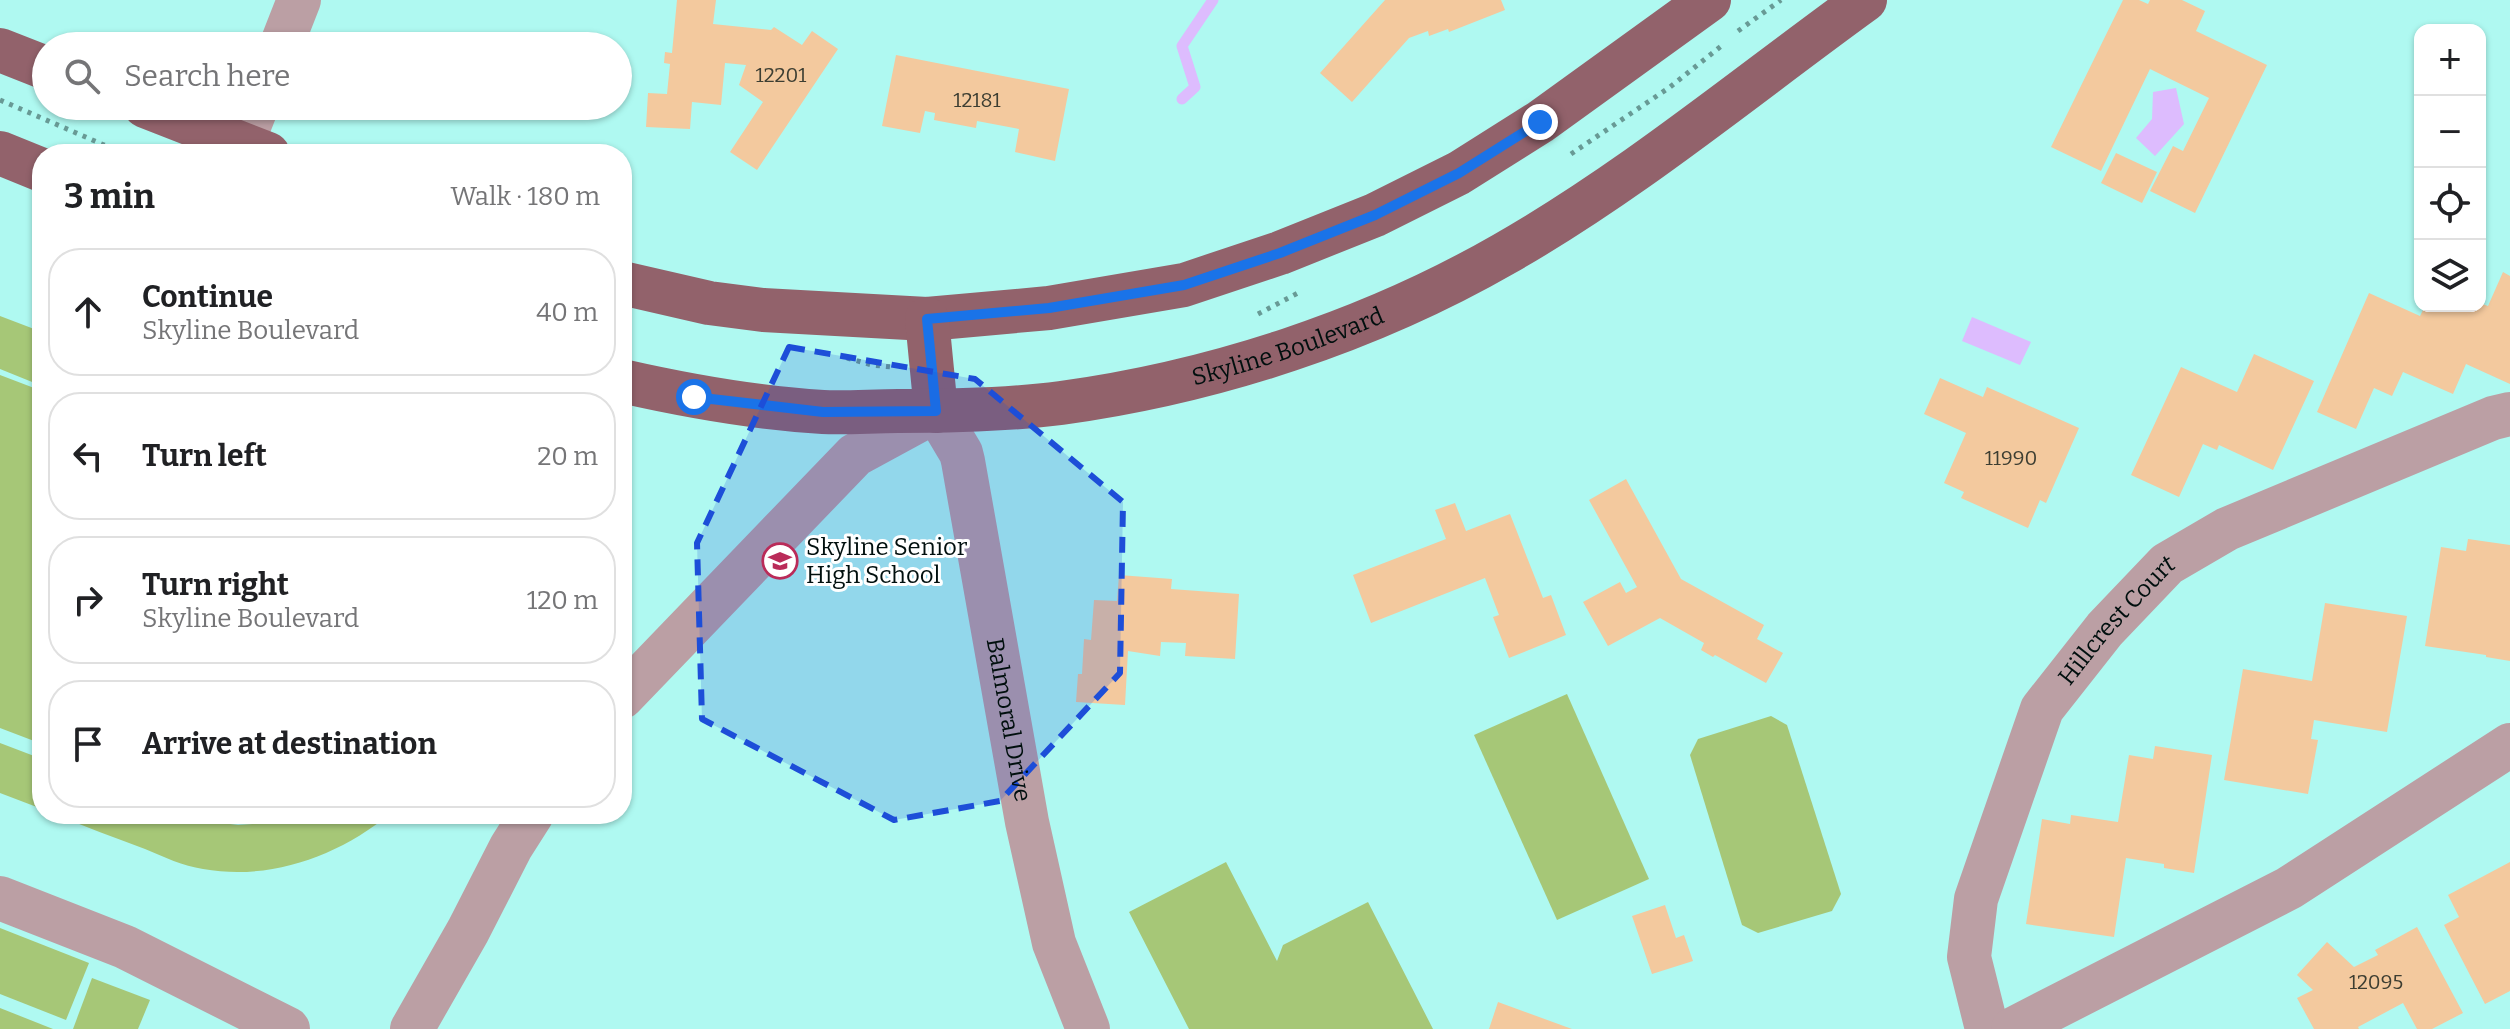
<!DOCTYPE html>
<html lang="en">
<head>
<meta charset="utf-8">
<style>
	body { margin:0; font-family:Bitter,serif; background:#f2f2f2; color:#202124 }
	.controls { position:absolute; right:24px; top:24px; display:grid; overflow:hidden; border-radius:16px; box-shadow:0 2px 6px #0004 }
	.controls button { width:72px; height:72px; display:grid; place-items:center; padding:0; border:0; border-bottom:2px solid #e0e0e0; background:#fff; color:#202124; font:40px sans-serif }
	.stop { position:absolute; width:24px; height:24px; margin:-18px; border:6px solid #1a73e8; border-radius:50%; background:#fff }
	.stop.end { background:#1a73e8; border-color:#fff; box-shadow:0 2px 8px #0008 }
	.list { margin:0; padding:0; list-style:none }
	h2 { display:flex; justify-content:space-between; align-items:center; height:104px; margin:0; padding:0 32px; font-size:34px }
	h2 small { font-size:26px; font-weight:400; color:#757577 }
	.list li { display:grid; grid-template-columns:52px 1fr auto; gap:24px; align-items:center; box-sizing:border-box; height:128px; margin:0 16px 16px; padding:0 16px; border:2px solid #e0e0e0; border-radius:32px }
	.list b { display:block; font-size:30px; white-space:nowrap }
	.list p { margin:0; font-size:26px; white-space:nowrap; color:#757577 }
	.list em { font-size:26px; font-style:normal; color:#757577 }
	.icon { flex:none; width:44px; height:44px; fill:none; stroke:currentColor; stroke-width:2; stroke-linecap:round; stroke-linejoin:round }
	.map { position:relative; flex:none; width:2510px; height:1029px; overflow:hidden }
	.search { position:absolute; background:#fff; box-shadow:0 2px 6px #0004; left:32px; top:32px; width:600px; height:88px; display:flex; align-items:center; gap:20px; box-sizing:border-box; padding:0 28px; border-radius:44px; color:#757577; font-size:30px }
	.panel { position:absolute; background:#fff; box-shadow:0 2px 6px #0004; left:32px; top:144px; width:600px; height:680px; border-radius:32px }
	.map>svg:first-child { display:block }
	.green { fill:#a6c777 }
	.water { fill:#ddbcfe }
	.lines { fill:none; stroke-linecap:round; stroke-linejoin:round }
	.stream { stroke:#ddbcfe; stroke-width:11 }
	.building { fill:#f3c99e }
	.path { stroke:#689a95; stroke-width:5; stroke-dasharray:4 6; stroke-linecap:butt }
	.minor { stroke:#bb9fa4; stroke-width:44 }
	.major { stroke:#92626b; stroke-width:44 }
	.route { stroke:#1a73e8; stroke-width:10 }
	.marked { fill:#1d4ed8; fill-opacity:0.2; stroke:#1d4ed8; stroke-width:6; stroke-dasharray:16 10; stroke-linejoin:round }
	.labels { text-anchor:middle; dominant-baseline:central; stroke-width:6; stroke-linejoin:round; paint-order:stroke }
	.number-label { font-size:20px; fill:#3d3e32 }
	.street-label { font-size:24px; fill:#000f0e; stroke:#fff }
	.poi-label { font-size:24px; fill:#000f0e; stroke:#fff; text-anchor:start }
</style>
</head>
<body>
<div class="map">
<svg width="2510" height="1029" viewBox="0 0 2510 1029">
	<rect width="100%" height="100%" fill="#aff9f1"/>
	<g class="green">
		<path d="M0 316 42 332V386L0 369Z"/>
		<path d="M0 375 42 391V744L0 728Z"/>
		<path d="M1567 694 1649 879 1557 920 1474 735Z"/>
		<path d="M1771 716 1787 725 1841 894 1832 911 1758 933 1742 925 1690 755 1698 739Z"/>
		<path d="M0 743 42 759V809L0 793Z"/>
		<path d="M54 814H181L206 821 238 825 265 823 301 814H390C338 856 271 881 203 869 183 866 164 857 145 849 115 838 84 826 54 814Z"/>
		<path d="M1226 862 1277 961 1283 945 1368 902 1433 1029H1189L1129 912Z"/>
		<path d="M0 928 89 963 66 1020 0 994Z"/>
		<path d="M92 978 150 1000 138 1029H73Z"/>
		<path d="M0 1008 53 1029H0Z"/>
	</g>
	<g class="water">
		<path d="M2176 88 2184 124 2155 156 2136 138 2152 119 2153 92Z"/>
		<path d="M1972 317 2031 342 2020 365 1962 341Z"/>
	</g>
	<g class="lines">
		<path class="stream" d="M1182 99 1195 87 1182 46 1213 0"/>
	</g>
	<g class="building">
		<path d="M677 0H716L713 24 771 30 774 27 802 45 812 31 838 49 757 170 730 152 763 102 739 85 746 65 725 63 721 105 692 102 690 129 646 127 648 93 667 94 670 64 664 63 665 52 672 53Z"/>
		<path d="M1385 0H1501L1505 10 1449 32 1448 29 1429 36 1428 31 1409 38 1352 102 1320 73Z"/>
		<path d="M2123 0H2139L2148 4 2150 0H2182L2205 11 2196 31 2267 65 2195 213 2150 191 2173 146 2183 151 2209 98 2150 69 2101 171 2051 147Z"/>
		<path d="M896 55 1069 89 1055 161 1015 152 1019 129 977 121 976 128 934 120 935 113 925 111 920 133 882 126Z"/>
		<path d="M2116 153 2157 172 2142 203 2101 183Z"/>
		<path d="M2503 272 2510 276V384L2466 364 2453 394 2403 372 2392 396 2374 388 2356 429 2317 412 2369 293 2420 316 2425 306H2480V303L2488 306Z"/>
		<path d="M2254 354 2314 381 2273 470 2219 445 2217 450 2203 444 2179 497 2131 475 2181 367 2237 392Z"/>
		<path d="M1940 378 1983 397 1987 387 2079 428 2046 503 2040 500 2028 528 1961 498 1964 492 1944 483 1966 433 1924 414Z"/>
		<path d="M1626 479 1681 579 1764 625 1757 639 1783 653 1766 683 1715 655 1713 657 1701 650 1704 643 1660 618 1608 646 1583 602 1620 582 1626 593 1637 587 1589 500Z"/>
		<path d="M1455 503 1466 531 1510 514 1543 598 1551 595 1566 635 1509 658 1493 617 1499 615 1485 578 1371 623 1353 575 1446 539 1435 510Z"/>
		<path d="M2468 539 2510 545V661L2486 657V655L2425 646 2441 547 2466 551Z"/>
		<path d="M1119 575 1172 579 1171 589 1239 594 1235 659 1185 656 1186 643 1161 642 1160 656 1128 651 1125 705 1076 702 1078 674H1082L1084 639 1091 640 1094 600 1117 601Z"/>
		<path d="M2325 603 2407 616 2387 732 2314 720 2311 739 2318 740 2308 794 2224 780 2243 669 2312 681Z"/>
		<path d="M2155 746 2212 755 2194 873 2164 868V864L2126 858 2114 937 2026 924 2042 819 2070 824 2071 815 2118 822 2129 755 2153 759Z"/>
		<path d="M2510 862V991L2485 1004 2444 925 2459 917 2448 895Z"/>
		<path d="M1665 905 1676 938 1684 935 1693 961 1652 974 1632 916Z"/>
		<path d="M2417 927 2463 1013 2432 1029H2417L2403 1003 2358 1027 2359 1029H2314L2297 998 2313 990 2297 975 2327 942 2354 967 2378 955 2375 950Z"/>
		<path d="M1498 1002 1572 1029H1489Z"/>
	</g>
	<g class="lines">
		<g class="path">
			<path d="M1738 31 1781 0"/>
			<path d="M0 100 104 145 133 154"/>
			<path d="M1571 154 1670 87 1725 43"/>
			<path d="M1258 314 1298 293"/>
			<path d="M847 358 872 365 892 367"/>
		</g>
		<g class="minor">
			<path d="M281 46 299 0"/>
			<path d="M242 144 257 106"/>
			<path id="s1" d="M622 697 855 455 936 411 961 453 963 461 1027 822 1054 943 1088 1029"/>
			<path d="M0 898 125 947 288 1029"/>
			<path d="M412 1029 468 931 511 847 532 814"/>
			<path id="s2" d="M1987 1029 1969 957 1976 899 2042 709 2105 629 2167 564 2227 529 2493 418 2510 414"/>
			<path d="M2013 1029 2289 888 2510 745"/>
		</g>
		<g class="major">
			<path d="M0 50 46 68"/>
			<path d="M145 106 268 154"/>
			<path d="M0 153 42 170"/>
			<path d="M622 283 709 303 763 310 927 319 1049 308 1184 285 1280 253 1375 215 1459 173 1540 122 1709 0"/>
			<path d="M927 319 936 411"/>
			<path id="s3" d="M622 381C688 396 756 408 823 412 848 413 873 411 898 411 952 411 1008 410 1061 403 1214 382 1370 331 1504 254 1632 181 1746 86 1865 0"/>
		</g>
	</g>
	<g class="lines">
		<path class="route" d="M694 397 823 412 936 411 927 319 1049 308 1184 285 1280 253 1375 215 1459 173 1540 122"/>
	</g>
	<path class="marked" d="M789 347 975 379 1123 502 1120 673 1000 801 894 820 702 719 697 543Z"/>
	<defs>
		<symbol id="school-ring" viewBox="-11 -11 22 22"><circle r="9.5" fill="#fff" stroke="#ba2b59" stroke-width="1.5"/><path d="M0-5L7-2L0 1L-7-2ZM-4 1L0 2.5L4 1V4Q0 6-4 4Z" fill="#ba2b59"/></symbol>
	</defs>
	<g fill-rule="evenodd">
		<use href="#school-ring" x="760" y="541" width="40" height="40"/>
	</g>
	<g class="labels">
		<g class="number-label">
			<text x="781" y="75">12201</text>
			<text x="977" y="100">12181</text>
			<text x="2011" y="458">11990</text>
			<text x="2376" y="982">12095</text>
		</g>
		<g class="street-label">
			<text stroke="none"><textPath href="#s3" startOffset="676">Skyline Boulevard</textPath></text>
			<text stroke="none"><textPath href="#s2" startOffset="450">Hillcrest Court</textPath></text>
			<text stroke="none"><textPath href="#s1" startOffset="748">Balmoral Drive</textPath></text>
		</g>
		<g class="poi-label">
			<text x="806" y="547">Skyline Senior<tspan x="806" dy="28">High School</tspan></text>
		</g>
	</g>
</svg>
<div class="controls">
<button>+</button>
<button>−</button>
<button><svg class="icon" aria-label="locate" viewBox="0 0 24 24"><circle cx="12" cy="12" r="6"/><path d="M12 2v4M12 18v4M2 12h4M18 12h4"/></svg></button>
<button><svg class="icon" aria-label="layers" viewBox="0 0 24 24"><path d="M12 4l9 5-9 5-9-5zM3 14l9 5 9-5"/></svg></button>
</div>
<div class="stop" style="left:694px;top:397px"></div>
<div class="stop end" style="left:1540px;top:122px"></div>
<div class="search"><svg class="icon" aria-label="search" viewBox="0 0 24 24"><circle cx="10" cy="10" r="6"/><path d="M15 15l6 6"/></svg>Search here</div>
<section class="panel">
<h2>3 min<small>Walk · 180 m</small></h2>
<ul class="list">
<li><svg class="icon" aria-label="ahead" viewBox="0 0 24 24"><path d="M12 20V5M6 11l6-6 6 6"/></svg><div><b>Continue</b><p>Skyline Boulevard</p></div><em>40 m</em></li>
<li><svg class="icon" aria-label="left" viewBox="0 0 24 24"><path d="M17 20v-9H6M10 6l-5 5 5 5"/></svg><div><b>Turn left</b></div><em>20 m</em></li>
<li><svg class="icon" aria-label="right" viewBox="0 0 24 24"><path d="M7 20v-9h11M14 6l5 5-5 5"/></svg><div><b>Turn right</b><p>Skyline Boulevard</p></div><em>120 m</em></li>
<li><svg class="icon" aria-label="arrive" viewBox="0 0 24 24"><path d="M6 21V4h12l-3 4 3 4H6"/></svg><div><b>Arrive at destination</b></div></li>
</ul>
</section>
</div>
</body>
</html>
